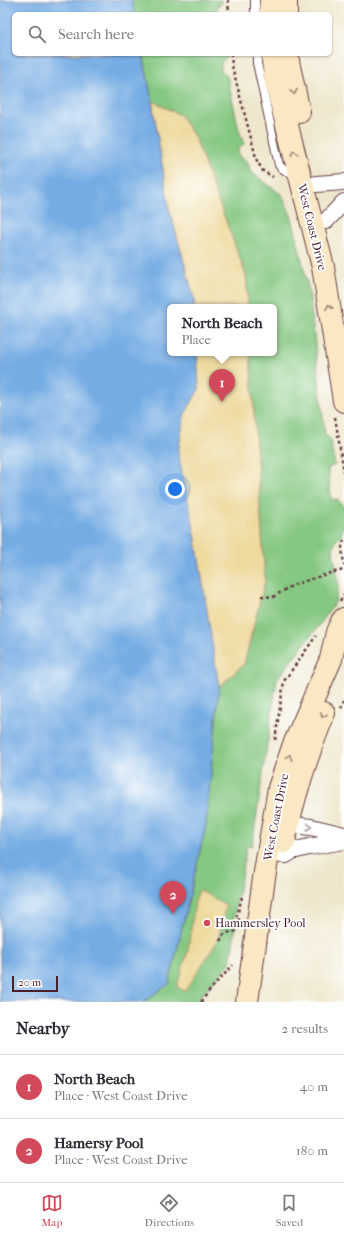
<!DOCTYPE html>
<html lang="en">
<head>
<meta charset="utf-8">
<style>
	body { margin:0; font-family:"IM FELL French Canon",serif; background:#f2f2f3; color:#2b2b33 }
	.scale { position:absolute; left:12px; bottom:10px; width:46px; box-sizing:border-box; padding-left:4px; border:2px solid #4a1f2b; border-top:0; font-size:11px; line-height:14px; white-space:nowrap; color:#4a1f2b; -webkit-text-stroke:3px #fff; paint-order:stroke }
	.you { position:absolute; left:175px; top:489px; width:14px; height:14px; margin:-10px; border:3px solid #fff; border-radius:50%; background:#1a73e8; box-shadow:0 0 0 6px #1a73e833 }
	.badge { display:grid; place-items:center; width:26px; height:26px; border-radius:50%; background:#d1495b; color:#fff; font-size:13px; font-weight:700 }
	.pin { position:absolute; translate:-50% -33px; filter:drop-shadow(0 1px 2px #0008) }
	.pin::after { content:''; position:absolute; top:21px; width:14px; height:12px; background:inherit; clip-path:polygon(0 0,100% 0,50% 100%) }
	.popup { position:absolute; left:167px; top:304px; width:110px; height:52px; box-sizing:border-box; display:grid; place-content:center; border-radius:6px; background:#fff; filter:drop-shadow(0 1px 3px #0005); font-size:13px; white-space:nowrap; color:#7c7c81 }
	.popup b { font-size:15px; color:#2b2b33 }
	.popup::after { content:''; position:absolute; left:50%; top:100%; margin-left:-8px; border:8px solid transparent; border-top-color:#fff }
	.list { margin:0; padding:0; list-style:none }
	h2 { display:flex; justify-content:space-between; align-items:center; height:52px; margin:0; padding:0 16px; font-size:17px }
	h2 small { font-size:13px; font-weight:400; color:#7c7c81 }
	.list li { display:grid; grid-template-columns:26px 1fr auto; gap:12px; align-items:center; box-sizing:border-box; height:64px; padding:0 16px; border-top:1px solid #e1e1e2 }
	.list b { display:block; font-size:15px; white-space:nowrap }
	.list p { margin:0; font-size:13px; white-space:nowrap; color:#7c7c81 }
	.list em { font-size:13px; font-style:normal; color:#7c7c81 }
	.icon { flex:none; width:22px; height:22px; fill:none; stroke:currentColor; stroke-width:2; stroke-linecap:round; stroke-linejoin:round }
	.map { position:relative; flex:none; width:344px; height:1002px; overflow:hidden }
	.search { position:absolute; background:#fff; box-shadow:0 1px 3px #0004; left:12px; right:12px; top:12px; height:44px; display:flex; align-items:center; gap:10px; box-sizing:border-box; padding:0 14px; border-radius:6px; color:#7c7c81; font-size:15px }
	.sheet { height:180px; background:#fff }
	nav { display:flex; justify-content:space-around; align-items:center; box-sizing:border-box; height:56px; border-top:1px solid #e1e1e2; background:#fff; font-size:11px; color:#7c7c81 }
	nav a { display:grid; justify-items:center; gap:2px }
	nav .on { color:#d1495b }
	.map>svg:first-child { display:block }
	.green { fill:#85c881; stroke:#687456 }
	.sand { fill:#eeda9e; stroke:#9c7c64 }
	.water { fill:#74ace3; stroke:#5f6687 }
	.lines { fill:none; stroke-linecap:round; stroke-linejoin:round }
	.lane-casing { stroke:#633d43; stroke-width:10 }
	.street-casing { stroke:#633d43; stroke-width:18 }
	.secondary-casing { stroke:#633d43; stroke-width:24 }
	.path { stroke:#633d43; stroke-width:2.5; stroke-dasharray:3 3; stroke-linecap:butt }
	.lane { stroke:#fff; stroke-width:8 }
	.street { stroke:#fff; stroke-width:16 }
	.secondary { stroke:#fae7c3; stroke-width:22 }
	.oneway { stroke:#a28377 }
	.oneway2 { stroke:#ae9aa0 }
	.poi-dot { fill:#d1495b; stroke:#fff; stroke-width:1.5 }
	.labels { text-anchor:middle; dominant-baseline:central; stroke-width:3.5; stroke-linejoin:round; paint-order:stroke }
	.street-label { font-size:12px; fill:#4a1f2b; stroke:#fff }
	.poi-label { font-size:12px; fill:#4a1f2b; stroke:#fff; text-anchor:start }
</style>
</head>
<body>
<div class="map">
<svg width="344" height="1002" viewBox="0 0 344 1002">
	<rect width="100%" height="100%" fill="#fff"/>
	<filter id="ink" filterUnits="userSpaceOnUse"><feTurbulence type="fractalNoise" baseFrequency=".025" numOctaves="2"/><feDisplacementMap in="SourceGraphic" scale="8" xChannelSelector="R" yChannelSelector="G"/><feConvolveMatrix kernelMatrix="1 2 1 2 8 2 1 2 1" color-interpolation-filters="sRGB"/></filter>
	<filter id="wash" filterUnits="userSpaceOnUse"><feTurbulence type="fractalNoise" baseFrequency=".012" numOctaves="4" result="noise"/><feDisplacementMap in="SourceGraphic" scale="16" xChannelSelector="R" yChannelSelector="G"/><feGaussianBlur stdDeviation="0.9" result="paint"/><feColorMatrix in="noise" values="0 0 0 0 0 0 0 0 0 0 0 0 0 0 0 0 0 1.4 0 .05"/><feComposite in="paint" operator="in"/></filter>
	<g filter="url(#wash)">
		<rect width="100%" height="100%" fill="#efe7cd"/>
		<g class="green">
			<path d="M132 0H222V3L217 6V14H135Z"/>
			<path d="M143 54H226V58L221 63V71L227 76 239 130 244 144 238 150 240 158 247 161 251 172 282 195 292 218 309 291 325 435 330 439 335 465 328 468 331 499 338 500 344 507V522L341 536 335 542 333 551 339 586 335 603 321 623 277 679 252 846 247 845 233 922 236 925 230 963 196 1002H143L169 984 206 825 219 687 244 664 265 581 250 353H274V307H248L246 275 195 138 180 115 152 101Z"/>
		</g>
		<g class="sand">
			<path d="M152 101 180 115 195 138 246 275 248 307H194V298L169 208Z"/>
			<path d="M197 353H250L265 581 244 664 219 687 195 534 178 453 184 416 199 389Z"/>
			<path d="M199 890 226 905 217 942 185 991 177 987 188 950 195 902Z"/>
		</g>
		<path class="water" d="M0 0H132L135 14H14V54H143L152 101 169 208 194 298V307H170V353H197L199 389 184 416 178 453 195 534 219 687 206 825 169 984 143 1002H0Z"/>
	</g>
	<g filter="url(#ink)">
		<g class="lines">
			<defs>
				<g id="lane">
					<path d="M255 0V14"/>
					<path d="M257 54V63L279 165C284 171 289 174 297 174"/>
				</g>
				<g id="street">
					<path d="M316 184 344 182"/>
					<path d="M326 221 344 202"/>
					<path d="M277 823 311 827 344 835"/>
					<path d="M281 855H286L292 851 309 847 344 841"/>
				</g>
				<g id="secondary">
					<path d="M270 14 271 0"/>
					<path d="M286 14V0"/>
					<path d="M272 54 276 82 323 267 344 401"/>
					<path d="M287 54 289 66 299 112"/>
					<path d="M284 842C293 798 307 755 324 713"/>
					<path d="M247 1002 264 878 279 788 293 747 331 659 337 632 341 623 344 619"/>
				</g>
			</defs>
			<use href="#lane" class="lane-casing"/>
			<use href="#street" class="street-casing"/>
			<use href="#secondary" class="secondary-casing"/>
			<g class="path">
				<path d="M228 0 229 14"/>
				<path d="M231 54 232 66 257 161 263 171 273 177"/>
				<path d="M335 417 344 472"/>
				<path d="M344 540 342 547 344 566"/>
				<path d="M261 596 273 597 293 585 330 573 344 570"/>
				<path d="M340 601 344 594"/>
				<path d="M341 708 344 700"/>
				<path d="M275 740 284 681 316 636"/>
				<path d="M240 920 236 919 242 897"/>
				<path d="M220 941 225 933 239 931"/>
				<path d="M201 1002 209 991 233 965"/>
			</g>
			<use href="#lane" class="lane"/>
			<use href="#street" class="street"/>
			<use href="#secondary" class="secondary"/>
		</g>
		<defs><path id="oneway-chevron" d="M-2-3.5L2.5 0L-2 3.5" fill="none" stroke-width="1.6" stroke-linecap="round" stroke-linejoin="round"/></defs>
		<g class="oneway">
			<use href="#oneway-chevron" transform="translate(294 92) rotate(78)"/>
			<use href="#oneway-chevron" transform="translate(294 153) rotate(-104)"/>
			<use href="#oneway-chevron" transform="translate(329 307) rotate(-99)"/>
			<use href="#oneway-chevron" transform="translate(323 715) rotate(112)"/>
			<use href="#oneway-chevron" transform="translate(289 757) rotate(-69)"/>
		</g>
		<use class="oneway2" href="#oneway-chevron" transform="translate(309 827) rotate(9)"/>
	</g>
	<circle class="poi-dot" cx="207" cy="923" r="4"/>
	<g class="labels">
		<g class="street-label">
			<text transform="translate(312 227) rotate(76)">West Coast Drive</text>
			<text transform="translate(276 817) rotate(-79)">West Coast Drive</text>
		</g>
		<g class="poi-label">
			<text x="215" y="923">Hammersley Pool</text>
		</g>
	</g>
</svg>
<div class="scale">20 m</div>
<div class="you"></div>
<div class="pin badge" style="left:222px;top:402px">1</div>
<div class="popup"><b>North Beach</b>Place</div>
<div class="pin badge" style="left:173px;top:914px">2</div>
<div class="search"><svg class="icon" aria-label="search" viewBox="0 0 24 24"><circle cx="10" cy="10" r="6"/><path d="M15 15l6 6"/></svg>Search here</div>
</div>
<section class="sheet">
<h2>Nearby<small>2 results</small></h2>
<ul class="list">
<li><span class="badge">1</span><div><b>North Beach</b><p>Place · West Coast Drive</p></div><em>40 m</em></li>
<li><span class="badge">2</span><div><b>Hamersy Pool</b><p>Place · West Coast Drive</p></div><em>180 m</em></li>
</ul>
</section>
<nav>
<a class="on"><svg class="icon" aria-label="map" viewBox="0 0 24 24"><path d="M3 6l6-2 6 2 6-2v14l-6 2-6-2-6 2zM9 4v14M15 6v14"/></svg>Map</a>
<a><svg class="icon" aria-label="directions" viewBox="0 0 24 24"><path d="M12 3l9 9-9 9-9-9zM9 14v-3h6M13 9l2 2-2 2"/></svg>Directions</a>
<a><svg class="icon" aria-label="saved" viewBox="0 0 24 24"><path d="M7 4h10v16l-5-4-5 4z"/></svg>Saved</a>
</nav>
</body>
</html>
